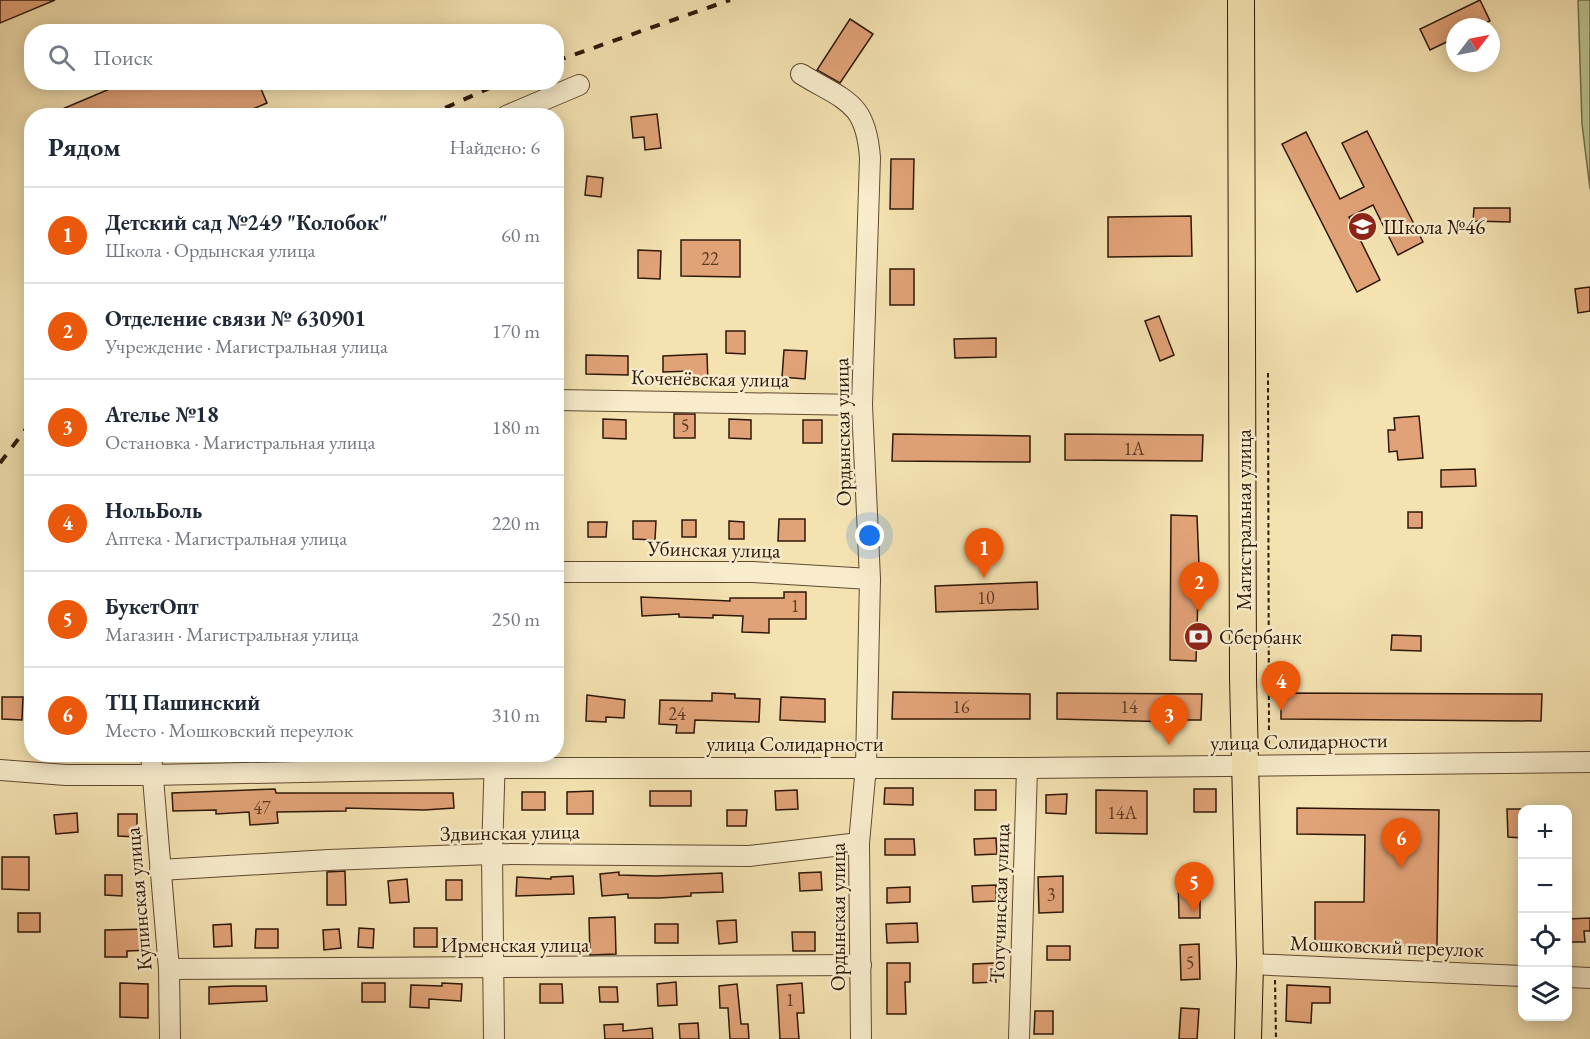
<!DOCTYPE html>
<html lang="ru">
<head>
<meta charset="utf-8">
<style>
	body { margin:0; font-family:"EB Garamond",serif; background:#f2f2f3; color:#1f2937 }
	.controls { position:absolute; right:18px; bottom:18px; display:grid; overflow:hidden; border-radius:12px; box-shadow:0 3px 15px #0003 }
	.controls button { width:54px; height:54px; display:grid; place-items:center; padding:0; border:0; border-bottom:2px solid #e0e1e3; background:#fff; color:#1f2937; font:30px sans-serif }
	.compass { position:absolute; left:1446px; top:18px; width:54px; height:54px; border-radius:50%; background:#fff; box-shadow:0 3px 15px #0003; rotate:58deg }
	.you { position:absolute; left:870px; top:536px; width:21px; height:21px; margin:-15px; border:4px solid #fff; border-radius:50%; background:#1a73e8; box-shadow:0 0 0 9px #1a73e833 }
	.badge { display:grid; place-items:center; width:39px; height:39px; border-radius:50%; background:#ea580c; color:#fff; font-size:20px; font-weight:700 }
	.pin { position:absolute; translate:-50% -50px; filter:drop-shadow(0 2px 3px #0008) }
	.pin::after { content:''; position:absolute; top:32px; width:21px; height:18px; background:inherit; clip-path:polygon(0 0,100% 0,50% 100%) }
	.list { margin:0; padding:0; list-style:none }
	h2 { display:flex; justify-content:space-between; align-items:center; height:78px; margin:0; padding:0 24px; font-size:26px }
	h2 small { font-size:20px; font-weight:400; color:#747a83 }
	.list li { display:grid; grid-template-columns:39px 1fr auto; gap:18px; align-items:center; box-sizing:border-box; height:96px; padding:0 24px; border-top:2px solid #e0e1e3 }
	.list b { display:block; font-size:22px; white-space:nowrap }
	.list p { margin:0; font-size:20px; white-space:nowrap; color:#747a83 }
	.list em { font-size:20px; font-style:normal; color:#747a83 }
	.icon { flex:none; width:33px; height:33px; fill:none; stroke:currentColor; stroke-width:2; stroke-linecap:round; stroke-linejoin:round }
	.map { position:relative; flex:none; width:1590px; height:1039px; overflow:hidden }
	.search { position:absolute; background:#fff; box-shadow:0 3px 15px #0003; left:24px; top:24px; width:540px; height:66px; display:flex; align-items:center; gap:15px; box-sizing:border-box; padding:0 21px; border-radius:24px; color:#747a83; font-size:22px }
	.panel { position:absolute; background:#fff; box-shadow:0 3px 15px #0003; left:24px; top:108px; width:540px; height:654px; border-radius:24px }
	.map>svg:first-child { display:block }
	.green { fill:#b8c48e; stroke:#746e4b; stroke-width:1.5 }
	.building { fill:#e1a277; stroke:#2f1808; stroke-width:1.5 }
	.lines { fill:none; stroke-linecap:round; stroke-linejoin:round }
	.minor-casing { stroke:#604a32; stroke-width:22 }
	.major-casing { stroke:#2f1808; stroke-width:28 }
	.path { stroke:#2f1808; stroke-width:2; stroke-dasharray:4.5 3; stroke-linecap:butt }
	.minor { stroke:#f8eccc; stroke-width:20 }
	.major { stroke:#f4e2b1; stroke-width:26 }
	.rail { stroke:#2f1808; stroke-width:4; stroke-dasharray:10 10; stroke-linecap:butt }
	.labels { text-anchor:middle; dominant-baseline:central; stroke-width:5; stroke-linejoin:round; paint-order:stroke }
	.number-label { font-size:18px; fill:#5c3a24 }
	.poi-label { font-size:21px; fill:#2f1808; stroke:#f8eccc; text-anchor:start }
	.street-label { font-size:21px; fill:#2f1808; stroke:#f8eccc }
</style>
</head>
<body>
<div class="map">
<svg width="1590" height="1039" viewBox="0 0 1590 1039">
	<rect width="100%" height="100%" fill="#f4e2b1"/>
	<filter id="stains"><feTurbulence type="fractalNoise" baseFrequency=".00333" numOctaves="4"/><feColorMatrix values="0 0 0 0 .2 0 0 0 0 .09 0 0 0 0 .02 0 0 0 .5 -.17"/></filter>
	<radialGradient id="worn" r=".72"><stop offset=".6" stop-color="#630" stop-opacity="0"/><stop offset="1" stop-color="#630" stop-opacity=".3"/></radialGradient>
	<path class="green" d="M1578 0H1590V189L1582 124Z"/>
	<g class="building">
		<path d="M0 0H55L0 23Z"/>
		<path d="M1480 0 1490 21 1477 27H1455V38L1430 50 1420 29Z"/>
		<path d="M850 19 873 34 840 83 817 70Z"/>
		<path d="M126 82H258L267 103 236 116H46Z"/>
		<path d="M657 114 661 148 645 150 644 137 633 138 631 117Z"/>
		<path d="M1367 131 1423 242 1398 255 1373 205 1349 217 1380 280 1357 292 1282 144 1306 132 1340 199 1364 187 1342 143Z"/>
		<path d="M891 159H914L913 209H890Z"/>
		<path d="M587 176 603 178 601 197 585 195Z"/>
		<path d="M1474 208H1510V222L1473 221Z"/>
		<path d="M1191 216 1192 256 1108 257V217Z"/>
		<path d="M681 240H740V277L681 276Z"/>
		<path d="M638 250 661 251 660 279 638 278Z"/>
		<rect x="890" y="269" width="24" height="36"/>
		<path d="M1590 287V311L1578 313 1575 289Z"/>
		<path d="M1159 316 1174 355 1160 361 1145 321Z"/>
		<path d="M726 331H745V354L726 353Z"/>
		<path d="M996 338V357L955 358 954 339Z"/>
		<path d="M784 350 807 351 805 379 782 377Z"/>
		<path d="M707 354 708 384H691V371L663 372V356Z"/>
		<path d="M586 355 628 356V375L586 374Z"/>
		<rect x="674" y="414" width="21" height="24"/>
		<path d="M1419 416 1423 458 1398 460 1397 451 1389 452 1388 430H1395L1394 418Z"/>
		<path d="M603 419 626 420V439L603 438Z"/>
		<path d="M729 419 751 420V439L729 438Z"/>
		<rect x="803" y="420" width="19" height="23"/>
		<path d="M893 434 1030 436V462L892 461Z"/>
		<path d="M1065 434 1203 435 1202 461 1065 460Z"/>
		<path d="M1475 469 1476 486 1441 487V470Z"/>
		<rect x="1408" y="512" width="14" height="16"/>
		<path d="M1171 515 1197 516 1199 565 1196 661 1170 660Z"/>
		<path d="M779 519H805V541H778Z"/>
		<rect x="682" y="520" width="14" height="17"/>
		<path d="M633 521H656L655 540 633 539Z"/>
		<path d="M729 521 744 522V539H729Z"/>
		<path d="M588 522H607L606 537H588Z"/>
		<path d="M1037 582 1038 609 936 612 935 586Z"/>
		<path d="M784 592H806V619H769V633L742 632 743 616 713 615V618L679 617V614L642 616 641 597 730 601V598H784Z"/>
		<path d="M1392 635 1421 636V651L1391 650Z"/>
		<path d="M893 692 1030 694V719H892Z"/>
		<path d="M712 693 735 694V698L760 699 759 722 695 720 694 733H676L677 725 659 724 660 700 712 701Z"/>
		<path d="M1057 693 1202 694 1201 720H1177L1176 722 1057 719Z"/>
		<path d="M1281 693 1542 694 1541 721 1281 719Z"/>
		<path d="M587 695 625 700 624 718 606 717V722L586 721Z"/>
		<path d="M2 697H23L22 720 2 719Z"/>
		<path d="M781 697 825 699V722L780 720Z"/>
		<path d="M885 788H913V805L884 804Z"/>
		<path d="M275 789 276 793H453L454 808 424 810 346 808V811L277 812 278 823 250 825 249 812 216 814V810L173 811 172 793Z"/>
		<rect x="1194" y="789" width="22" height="23"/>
		<path d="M797 790 798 809 776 810 775 791Z"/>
		<rect x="975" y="790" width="21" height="20"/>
		<path d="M1096 790 1147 791V834L1096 833Z"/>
		<path d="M593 791V814H567V792Z"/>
		<rect x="650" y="791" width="41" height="15"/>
		<rect x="522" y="792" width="23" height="18"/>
		<path d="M1067 794 1066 814 1046 813V795Z"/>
		<path d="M1297 808 1439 810 1437 946 1315 945V902H1364L1365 835 1297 834Z"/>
		<path d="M1507 809H1523L1522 838 1508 837Z"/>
		<path d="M727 810H747L746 826H727Z"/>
		<path d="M77 813 78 832 56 834 54 815Z"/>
		<path d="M118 814H137V837L118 836Z"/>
		<path d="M996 838 997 854 975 855 974 839Z"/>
		<path d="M885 839H914L915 855H885Z"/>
		<path d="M2 857H29V890L2 889Z"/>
		<path d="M345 871 346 905H327V872Z"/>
		<path d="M619 872V875L656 876 722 873 723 892 691 893V896L660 898H628V894L602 896 600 874Z"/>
		<path d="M821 872 822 890 800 891 799 873Z"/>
		<path d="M105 875H122V896L105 895Z"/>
		<path d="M573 876 574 894 516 896 517 877 551 879V877Z"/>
		<path d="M1063 876V912L1039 913 1038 877Z"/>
		<path d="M1178 876H1200V918H1179Z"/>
		<path d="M407 879 409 902 390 903 388 881Z"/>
		<rect x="446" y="880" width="16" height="20"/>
		<path d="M996 885V901L973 902 972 886Z"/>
		<path d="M910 887V902L887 903V888Z"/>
		<rect x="18" y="913" width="22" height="19"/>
		<path d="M615 917 616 954 590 955 589 918Z"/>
		<path d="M1590 918V931H1584L1585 942H1568V919Z"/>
		<path d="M736 920 737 942 719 944 717 921Z"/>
		<path d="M917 923 918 942 887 943 886 924Z"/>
		<path d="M231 924 232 946 214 947 213 925Z"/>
		<rect x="655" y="924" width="23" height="19"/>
		<path d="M359 928 374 929 373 948 358 947Z"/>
		<rect x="414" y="928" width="23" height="19"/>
		<path d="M149 929 150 950 127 951V957H105V930Z"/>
		<path d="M256 929H278V948H255Z"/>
		<path d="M339 929 341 948 324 950 323 930Z"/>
		<path d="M792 932H815V951H793Z"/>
		<path d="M1199 944 1200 979 1181 980 1180 945Z"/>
		<rect x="1047" y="946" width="23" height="14"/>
		<path d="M887 963H910V982H905L906 1014H887Z"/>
		<path d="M995 963 996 982 973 983V964Z"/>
		<path d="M676 982 677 1005 658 1006 657 984Z"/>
		<path d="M120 983 148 984V1018L120 1017Z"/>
		<rect x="362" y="983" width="23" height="19"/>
		<path d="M442 983 462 984 461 1001 429 999V1008L410 1007 411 985 442 986Z"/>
		<path d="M802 983 804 1013H797L799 1039H780L777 985Z"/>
		<path d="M540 984H562L563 1003H540Z"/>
		<path d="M737 984 741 1024H748L749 1039H730L728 1008H720L719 986Z"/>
		<path d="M1287 985 1330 987V1003H1312L1311 1023 1286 1021Z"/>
		<path d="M235 986H266L267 1001 209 1004V987Z"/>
		<path d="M599 987H617L618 1002H600Z"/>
		<path d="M1181 1008 1199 1009 1197 1039H1179Z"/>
		<path d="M1035 1011H1053V1034H1034Z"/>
		<path d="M698 1023 699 1039H680L679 1024Z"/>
		<path d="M623 1024V1031L652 1028 653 1039H605L604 1025Z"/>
	</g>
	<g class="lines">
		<defs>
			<g id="minor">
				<path d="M801 74C845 101 866 101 870 158L862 405 870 579 866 766 859 843 861 1039"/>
				<path d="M506 116 579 85"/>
				<path d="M556 400 862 405"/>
				<path d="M556 572H753L870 579"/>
				<path d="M151 754 169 969 170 1039"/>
				<path d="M0 770 66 775H151L496 768H1027L1590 762"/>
				<path d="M160 870 328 860 492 854 749 856 859 843"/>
				<path d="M1250 964 1522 976"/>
				<path d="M169 969 861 965"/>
				<path d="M1568 977 1590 978"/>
				<path d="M494 1039 492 854 495 754"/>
				<path d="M1019 1039 1027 768"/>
			</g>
			<path id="major" d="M1241 0 1243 679 1250 964 1248 1039"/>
		</defs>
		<use href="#minor" class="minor-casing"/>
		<use href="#major" class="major-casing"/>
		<g class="path">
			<path d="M1268 373 1269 748"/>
			<path d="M1275 980 1276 1039"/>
		</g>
		<use href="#minor" class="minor"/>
		<use href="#major" class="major"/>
		<g class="rail">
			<path d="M556 61 730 0"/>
			<path d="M427 116 503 82"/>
			<path d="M0 463 32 421"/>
		</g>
	</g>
	<defs>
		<symbol id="school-disc" viewBox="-11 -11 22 22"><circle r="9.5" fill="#8f2418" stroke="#f8eccc"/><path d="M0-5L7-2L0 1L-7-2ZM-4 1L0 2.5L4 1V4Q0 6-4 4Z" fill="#fff"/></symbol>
		<symbol id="bank-disc" viewBox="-11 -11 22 22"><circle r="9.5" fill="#8f2418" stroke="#f8eccc"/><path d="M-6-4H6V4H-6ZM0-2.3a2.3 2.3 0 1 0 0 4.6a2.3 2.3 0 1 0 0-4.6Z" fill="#fff"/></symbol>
	</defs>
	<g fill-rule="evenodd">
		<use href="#school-disc" x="1346" y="210" width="33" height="33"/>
		<use href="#bank-disc" x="1182" y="620" width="33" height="33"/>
	</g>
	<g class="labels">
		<g class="number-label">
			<text x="710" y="258">22</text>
			<text x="685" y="425">5</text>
			<text x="1134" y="448">1А</text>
			<text x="986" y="597">10</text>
			<text x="795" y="605">1</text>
			<text x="961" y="706">16</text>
			<text x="1129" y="706">14</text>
			<text x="677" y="713">24</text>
			<text x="262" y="807">47</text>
			<text x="1122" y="812">14А</text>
			<text x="1051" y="894">3</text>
			<text x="1190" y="962">5</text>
			<text x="790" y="999">1</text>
		</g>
		<g class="poi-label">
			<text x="1383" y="226">Школа №46</text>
			<text x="1219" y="636">Сбербанк</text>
		</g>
		<g class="street-label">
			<text transform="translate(710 378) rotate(1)">Коченёвская улица</text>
			<text transform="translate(842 432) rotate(-91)">Ордынская улица</text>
			<text transform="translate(1243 520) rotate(-90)">Магистральная улица</text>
			<text transform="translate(714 549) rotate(1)">Убинская улица</text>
			<text transform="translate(1299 741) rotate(-1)">улица Солидарности</text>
			<text x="795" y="743">улица Солидарности</text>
			<text transform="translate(510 832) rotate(-1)">Здвинская улица</text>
			<text transform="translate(138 899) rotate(-95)">Купинская улица</text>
			<text transform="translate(999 903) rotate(-88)">Тогучинская улица</text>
			<text transform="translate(837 917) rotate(-90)">Ордынская улица</text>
			<text x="515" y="944">Ирменская улица</text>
			<text transform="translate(1387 946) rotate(2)">Мошковский переулок</text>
		</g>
	</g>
	<rect width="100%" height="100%" filter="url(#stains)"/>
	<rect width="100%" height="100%" fill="url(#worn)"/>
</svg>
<div class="controls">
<button>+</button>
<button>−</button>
<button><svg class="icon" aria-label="locate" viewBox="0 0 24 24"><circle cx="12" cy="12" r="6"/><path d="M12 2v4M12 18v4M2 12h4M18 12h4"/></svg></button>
<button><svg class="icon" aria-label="layers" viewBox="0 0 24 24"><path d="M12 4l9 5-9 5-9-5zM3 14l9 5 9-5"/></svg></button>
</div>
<svg class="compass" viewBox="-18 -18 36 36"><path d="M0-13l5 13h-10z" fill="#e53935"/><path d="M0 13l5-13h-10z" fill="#747a83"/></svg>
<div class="you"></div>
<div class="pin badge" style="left:984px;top:578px">1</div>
<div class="pin badge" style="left:1199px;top:612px">2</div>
<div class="pin badge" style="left:1169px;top:745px">3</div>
<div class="pin badge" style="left:1281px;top:711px">4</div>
<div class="pin badge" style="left:1194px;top:912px">5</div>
<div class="pin badge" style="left:1401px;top:868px">6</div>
<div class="search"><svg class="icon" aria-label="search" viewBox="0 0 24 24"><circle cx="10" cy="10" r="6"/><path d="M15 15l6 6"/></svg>Поиск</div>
<section class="panel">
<h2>Рядом<small>Найдено: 6</small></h2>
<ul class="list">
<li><span class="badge">1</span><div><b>Детский сад №249 &quot;Колобок&quot;</b><p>Школа · Ордынская улица</p></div><em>60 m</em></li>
<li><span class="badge">2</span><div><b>Отделение связи № 630901</b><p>Учреждение · Магистральная улица</p></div><em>170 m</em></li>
<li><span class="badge">3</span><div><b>Ателье №18</b><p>Остановка · Магистральная улица</p></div><em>180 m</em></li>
<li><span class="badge">4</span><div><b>НольБоль</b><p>Аптека · Магистральная улица</p></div><em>220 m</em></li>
<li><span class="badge">5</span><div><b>БукетОпт</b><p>Магазин · Магистральная улица</p></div><em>250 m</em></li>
<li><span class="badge">6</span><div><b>ТЦ Пашинский</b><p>Место · Мошковский переулок</p></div><em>310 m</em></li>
</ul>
</section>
</div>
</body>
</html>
